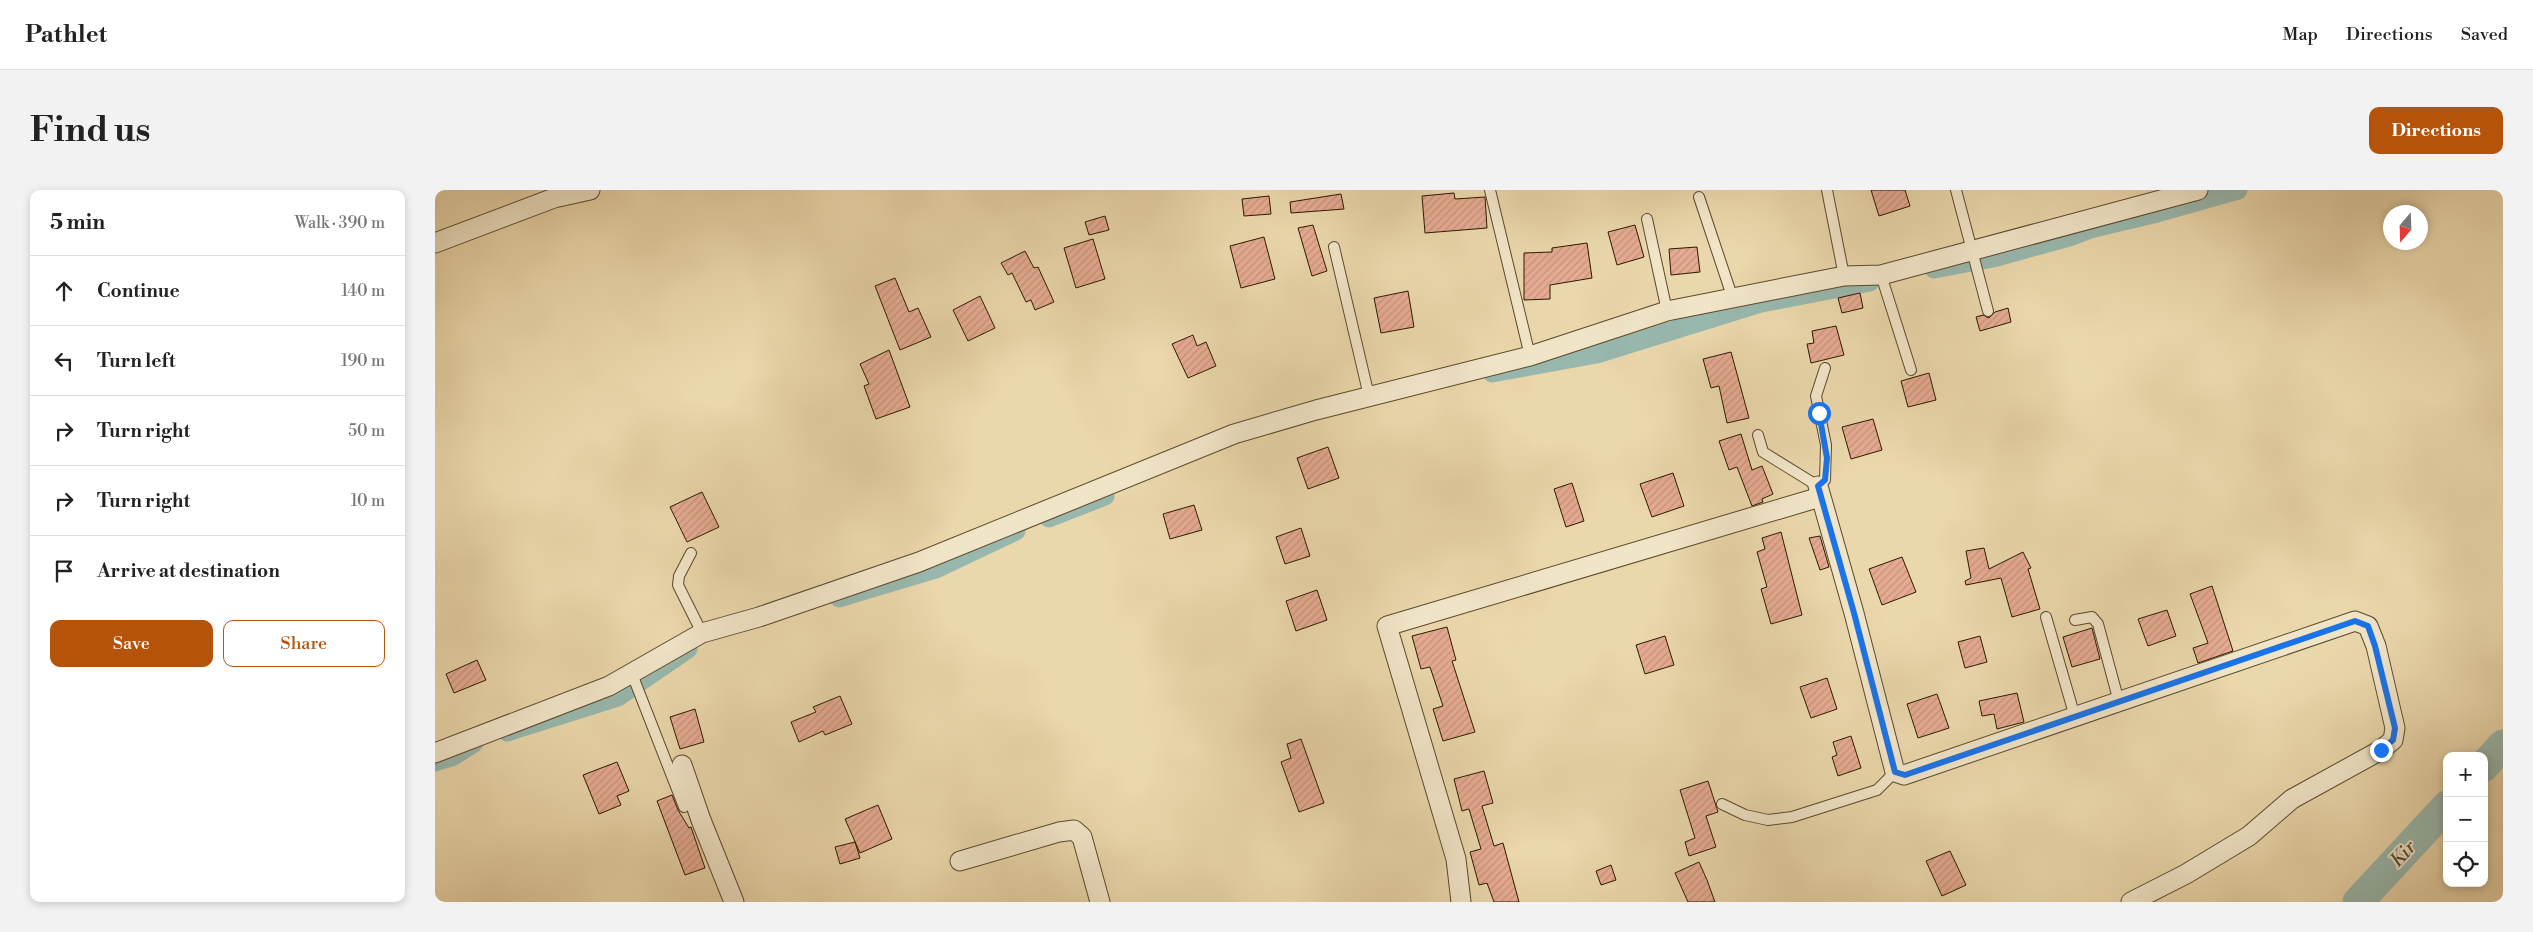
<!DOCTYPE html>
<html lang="en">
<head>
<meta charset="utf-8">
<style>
	body { margin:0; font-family:"Libre Bodoni",serif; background:#f2f2f2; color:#222 }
	.controls { position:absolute; right:15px; bottom:15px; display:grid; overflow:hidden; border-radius:10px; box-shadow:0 2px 8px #0003 }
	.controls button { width:45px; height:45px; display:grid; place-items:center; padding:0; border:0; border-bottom:1px solid #e0e0e0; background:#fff; color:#222; font:25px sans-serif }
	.compass { position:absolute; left:1948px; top:15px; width:45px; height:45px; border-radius:50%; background:#fff; box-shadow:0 2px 8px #0003; rotate:199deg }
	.stop { position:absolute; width:15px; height:15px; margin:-11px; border:4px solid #1a73e8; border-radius:50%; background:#fff }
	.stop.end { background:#1a73e8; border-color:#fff; box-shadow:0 1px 5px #0008 }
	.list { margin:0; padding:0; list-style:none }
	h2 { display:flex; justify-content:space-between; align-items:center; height:65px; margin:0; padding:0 20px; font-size:21px }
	h2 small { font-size:16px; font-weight:400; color:#767676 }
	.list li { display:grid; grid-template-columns:32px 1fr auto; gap:15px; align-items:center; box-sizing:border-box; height:70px; padding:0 20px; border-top:1px solid #e0e0e0 }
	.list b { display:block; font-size:19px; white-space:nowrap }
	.list em { font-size:16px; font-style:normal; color:#767676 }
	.actions { display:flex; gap:10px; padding:15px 20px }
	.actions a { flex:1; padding:11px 0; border:1px solid #b45309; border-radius:10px; text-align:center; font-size:18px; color:#b45309 }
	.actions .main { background:#b45309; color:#fff }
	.icon { flex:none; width:28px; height:28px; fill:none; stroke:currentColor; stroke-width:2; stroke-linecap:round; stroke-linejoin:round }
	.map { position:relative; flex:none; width:2068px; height:712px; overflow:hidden; border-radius:10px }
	header { display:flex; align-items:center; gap:30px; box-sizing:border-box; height:70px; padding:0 25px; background:#fff; border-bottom:1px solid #e0e0e0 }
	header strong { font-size:24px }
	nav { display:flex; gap:28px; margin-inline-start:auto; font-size:18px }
	.intro { display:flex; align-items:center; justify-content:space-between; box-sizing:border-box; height:120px; padding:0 30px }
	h1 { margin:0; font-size:35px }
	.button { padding:12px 22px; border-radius:10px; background:#b45309; color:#fff; font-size:18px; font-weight:700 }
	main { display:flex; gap:30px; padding:0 30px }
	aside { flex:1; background:#fff; border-radius:10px; box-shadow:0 2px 8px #0003 }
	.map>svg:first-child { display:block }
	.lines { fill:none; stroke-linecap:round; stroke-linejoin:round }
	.canal { stroke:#98b8ae; stroke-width:19 }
	.river { stroke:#98b8ae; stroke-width:31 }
	.building { fill:url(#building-hatch); stroke:#2a1901 }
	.service-casing { stroke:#5a482c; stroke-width:12 }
	.minor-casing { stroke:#5a482c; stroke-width:21 }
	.service { stroke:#f1e5c8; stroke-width:10 }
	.minor { stroke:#f1e5c8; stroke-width:19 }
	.route { stroke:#1a73e8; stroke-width:6 }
	.labels { text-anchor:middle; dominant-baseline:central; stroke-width:4; stroke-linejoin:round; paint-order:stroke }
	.water-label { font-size:19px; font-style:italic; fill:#4b4935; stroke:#f1e5c8 }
</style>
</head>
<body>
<header>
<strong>Pathlet</strong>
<nav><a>Map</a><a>Directions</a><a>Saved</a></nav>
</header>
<div class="intro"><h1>Find us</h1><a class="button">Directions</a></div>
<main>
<aside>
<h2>5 min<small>Walk · 390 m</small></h2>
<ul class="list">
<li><svg class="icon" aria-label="ahead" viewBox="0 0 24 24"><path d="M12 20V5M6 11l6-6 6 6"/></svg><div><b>Continue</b></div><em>140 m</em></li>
<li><svg class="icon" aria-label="left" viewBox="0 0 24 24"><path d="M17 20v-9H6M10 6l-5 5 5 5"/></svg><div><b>Turn left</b></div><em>190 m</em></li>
<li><svg class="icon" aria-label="right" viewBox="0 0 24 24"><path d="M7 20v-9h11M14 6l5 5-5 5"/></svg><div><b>Turn right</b></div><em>50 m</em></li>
<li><svg class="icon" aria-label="right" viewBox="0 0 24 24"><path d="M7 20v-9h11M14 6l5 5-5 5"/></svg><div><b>Turn right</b></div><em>10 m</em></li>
<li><svg class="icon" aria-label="arrive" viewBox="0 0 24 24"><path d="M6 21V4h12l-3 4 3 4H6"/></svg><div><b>Arrive at destination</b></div></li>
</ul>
<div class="actions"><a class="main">Save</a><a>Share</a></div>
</aside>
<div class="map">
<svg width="2068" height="712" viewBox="0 0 2068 712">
	<defs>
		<pattern id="building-hatch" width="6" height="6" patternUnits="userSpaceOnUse" patternTransform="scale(1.25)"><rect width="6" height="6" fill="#e6ab92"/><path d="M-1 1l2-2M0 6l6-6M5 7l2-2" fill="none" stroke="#c5937c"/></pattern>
	</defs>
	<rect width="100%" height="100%" fill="#ead7ab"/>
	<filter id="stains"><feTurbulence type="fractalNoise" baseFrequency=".004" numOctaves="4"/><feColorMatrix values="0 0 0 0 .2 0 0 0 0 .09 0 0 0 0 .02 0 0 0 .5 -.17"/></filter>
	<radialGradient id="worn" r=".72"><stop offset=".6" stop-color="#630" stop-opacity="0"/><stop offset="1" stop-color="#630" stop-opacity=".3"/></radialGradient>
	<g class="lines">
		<g class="canal">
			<path d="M1499 79 1558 68 1634 47 1655 39 1718 24 1803 0"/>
			<path d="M1057 183 1162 164 1326 113 1435 92"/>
			<path d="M614 328 670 306"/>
			<path d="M404 408 501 379 581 341"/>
			<path d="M72 542 183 507 253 459"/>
			<path d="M0 572 17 567 39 553"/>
		</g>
		<g class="river">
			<path d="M2049 576 2068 555"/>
			<path d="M1923 712 2012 616"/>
		</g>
	</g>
	<g class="building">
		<path d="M1436 0H1470L1475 16 1444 26Z"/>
		<path d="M1019 3 1020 9 1050 7 1052 38 990 43 987 6Z"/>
		<path d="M906 4 909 19 856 23 855 12Z"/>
		<path d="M834 6 836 24 809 26 807 9Z"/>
		<path d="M670 26 674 40 654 45 650 32Z"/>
		<path d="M878 35 892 81 877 86 863 38Z"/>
		<path d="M1200 35 1209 67 1182 75 1173 42Z"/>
		<path d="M829 47 840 89 806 98 795 56Z"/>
		<path d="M658 49 670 89 641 98 629 58Z"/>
		<path d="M1152 53 1157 88 1115 95V109L1089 110V63L1117 62V58Z"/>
		<path d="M1262 57 1265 82 1236 85 1234 59Z"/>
		<path d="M590 61 599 78 603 77 619 112 600 120 596 110 591 112 577 83 573 85 566 73Z"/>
		<path d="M460 88 474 122 483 118 496 147 465 160 440 96Z"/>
		<path d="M973 101 979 137 946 143 939 108Z"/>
		<path d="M1425 103 1428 118 1407 123 1403 108Z"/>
		<path d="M545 106 560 138 533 151 518 120Z"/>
		<path d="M1573 118 1576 132 1545 141 1541 127 1548 125 1554 128 1560 122Z"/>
		<path d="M1401 136 1409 165 1376 173 1372 154 1379 153 1377 141Z"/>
		<path d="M758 145 762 156 771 152 781 176 753 188 737 154Z"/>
		<path d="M454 160 475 217 441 229 429 196 434 194 425 174Z"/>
		<path d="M1296 162 1314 228 1292 233 1284 196 1276 198 1268 169Z"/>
		<path d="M1494 183 1501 210 1473 217 1466 191Z"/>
		<path d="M1438 229 1447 260 1416 269 1407 237Z"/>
		<path d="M1306 244 1317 280 1327 276 1338 304 1327 309 1328 312 1317 316 1302 277 1294 280 1284 251Z"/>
		<path d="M893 257 904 288 873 299 862 268Z"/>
		<path d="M1238 283 1249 316 1217 327 1205 294Z"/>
		<path d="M1137 293 1149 331 1131 337 1119 299Z"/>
		<path d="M267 302 284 337 252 352 235 317Z"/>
		<path d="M759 315 767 340 735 349 728 324Z"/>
		<path d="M866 338 875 366 850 374 841 347Z"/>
		<path d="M1346 342 1367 425 1336 434 1326 399 1332 397 1322 362 1330 359 1327 348Z"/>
		<path d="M1385 346 1394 377 1385 380 1374 348Z"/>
		<path d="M1549 358 1554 379 1588 362 1596 378 1593 379 1605 419 1577 427 1566 388 1531 395 1530 391 1536 388 1531 361Z"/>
		<path d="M1467 367 1481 402 1447 415 1434 379Z"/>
		<path d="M1777 396 1798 461 1763 473 1758 458 1773 453 1755 404Z"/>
		<path d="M882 400 892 430 861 441 851 411Z"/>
		<path d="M1732 420 1741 446 1713 456 1703 429Z"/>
		<path d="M1012 437 1021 470 1017 471 1040 542 1008 551 998 519 1008 516 995 477 986 479 977 446Z"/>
		<path d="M1657 438 1665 469 1637 477 1628 447Z"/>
		<path d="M1230 446 1239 475 1210 484 1201 455Z"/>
		<path d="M1545 446 1552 472 1530 478 1523 452Z"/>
		<path d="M42 470 51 490 19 503 11 484Z"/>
		<path d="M1392 488 1402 519 1376 528 1365 497Z"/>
		<path d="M1582 503 1589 532 1562 539 1559 524 1547 526 1544 511Z"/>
		<path d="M1502 504 1514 538 1483 548 1472 514Z"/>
		<path d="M405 506 417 534 390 545 388 541 364 552 356 532 381 522 378 517Z"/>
		<path d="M260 519 269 552 245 559 235 527Z"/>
		<path d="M1416 546 1426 578 1403 586 1397 567 1402 565 1398 552Z"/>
		<path d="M866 549 889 613 864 622 846 572 856 568 852 554Z"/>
		<path d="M182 572 194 601 182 606 186 615 164 624 148 585Z"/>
		<path d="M1049 581 1058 613 1047 616 1059 656 1068 653 1084 712H1059L1052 693 1044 695 1035 662 1046 659 1034 619 1027 621 1019 589Z"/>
		<path d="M1273 591 1283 622 1271 626 1281 657 1254 666 1250 652 1260 648 1245 600Z"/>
		<path d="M237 605 243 620 254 638 256 637 270 678 250 685 222 611Z"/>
		<path d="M443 615 457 649 425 663 410 629Z"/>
		<path d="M420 652 425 668 405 674 400 657Z"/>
		<path d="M1515 661 1531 695 1507 706 1491 671Z"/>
		<path d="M1264 672 1272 690 1280 712H1253L1240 683Z"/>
		<path d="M1176 675 1181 690 1166 695 1161 681Z"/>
	</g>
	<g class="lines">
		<defs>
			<g id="service">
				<path d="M1055 0 1095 166"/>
				<path d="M1392 0 1409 86"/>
				<path d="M1521 0 1553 121"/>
				<path d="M1264 7 1298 109"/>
				<path d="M1212 29 1232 121"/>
				<path d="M899 57 934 206"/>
				<path d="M1446 85 1476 180"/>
				<path d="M1323 245 1328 262 1383 296 1390 290 1391 255 1381 206 1390 178"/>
				<path d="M256 363 244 386 243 395 267 443"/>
				<path d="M1611 427 1640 527"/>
				<path d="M1640 430 1657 427 1663 434 1684 512"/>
				<path d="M197 484 249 617"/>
				<path d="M1287 614 1310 625 1333 630 1357 627 1442 600 1460 582"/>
			</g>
			<g id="minor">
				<path d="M0 53 119 8 155 0"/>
				<path d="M1383 296 1419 423 1460 582 1469 585 1920 431 1933 436 1941 456 1960 538 1958 550 1946 560 1857 609 1814 646 1751 684 1696 712"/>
				<path d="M0 563 174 496 267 443 324 427 484 372 799 244 881 220 1095 166 1232 121 1409 86 1446 85 1763 0"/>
				<path d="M247 575 266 630 299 712"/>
				<path d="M525 671 624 642 639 640 647 647 665 712"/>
				<path d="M1026 712 1021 669 952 436 1385 307"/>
			</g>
		</defs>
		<use href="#service" class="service-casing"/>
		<use href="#minor" class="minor-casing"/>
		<use href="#service" class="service"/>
		<use href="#minor" class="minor"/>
	</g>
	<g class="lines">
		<path class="route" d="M1384 223 1392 268 1390 290 1383 296 1419 423 1460 582 1470 585 1920 431 1933 436 1940 456 1960 538 1958 550 1946 560"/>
	</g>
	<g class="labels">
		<g class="water-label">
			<text transform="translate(1968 664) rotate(-47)">Kir</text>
		</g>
	</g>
	<rect width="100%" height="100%" filter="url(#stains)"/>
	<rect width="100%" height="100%" fill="url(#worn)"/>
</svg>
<div class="controls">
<button>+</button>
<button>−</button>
<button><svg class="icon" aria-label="locate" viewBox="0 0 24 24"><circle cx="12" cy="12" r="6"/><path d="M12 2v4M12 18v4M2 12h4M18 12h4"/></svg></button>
</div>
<svg class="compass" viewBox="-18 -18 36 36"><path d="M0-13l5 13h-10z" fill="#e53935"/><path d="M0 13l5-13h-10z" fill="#767676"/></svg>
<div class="stop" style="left:1384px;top:223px"></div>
<div class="stop end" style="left:1946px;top:560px"></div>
</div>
</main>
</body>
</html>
